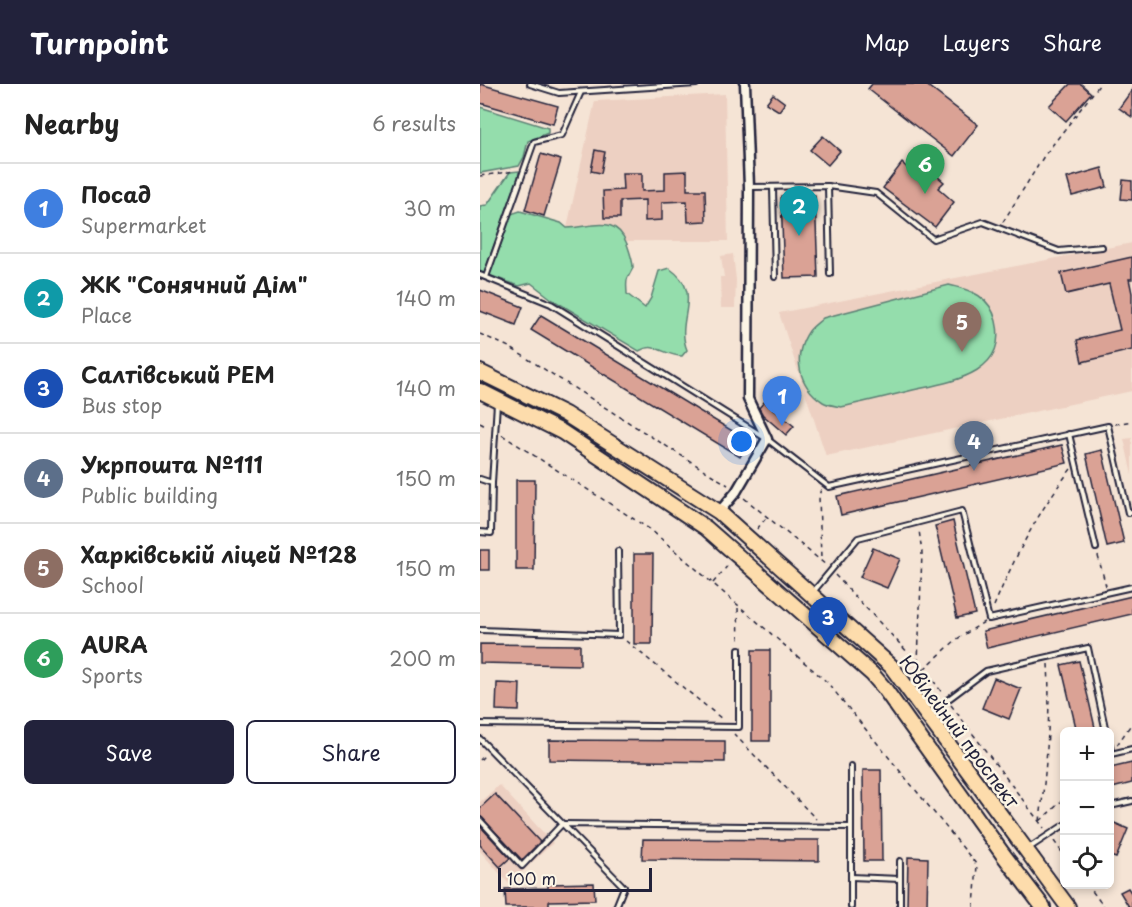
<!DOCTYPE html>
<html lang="en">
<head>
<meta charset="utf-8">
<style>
	body { margin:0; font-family:"Playpen Sans",sans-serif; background:#f2f2f2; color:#222 }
	.controls { position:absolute; right:18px; bottom:18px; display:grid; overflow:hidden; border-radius:9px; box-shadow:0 3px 9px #0003 }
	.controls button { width:54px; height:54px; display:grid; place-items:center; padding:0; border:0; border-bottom:2px solid #e0e0e0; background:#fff; color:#222; font:30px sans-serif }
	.scale { position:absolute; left:18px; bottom:15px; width:154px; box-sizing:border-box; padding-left:6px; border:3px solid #22223b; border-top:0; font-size:16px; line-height:21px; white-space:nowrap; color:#22223b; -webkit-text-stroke:4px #fcf5e5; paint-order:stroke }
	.you { position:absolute; left:262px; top:358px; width:21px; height:21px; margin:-15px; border:4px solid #fff; border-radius:50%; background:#1a73e8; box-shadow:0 0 0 9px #1a73e833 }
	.badge { display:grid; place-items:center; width:39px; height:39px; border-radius:50%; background:#22223b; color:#fff; font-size:20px; font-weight:700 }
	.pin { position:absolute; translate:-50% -50px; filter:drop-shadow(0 2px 3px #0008) }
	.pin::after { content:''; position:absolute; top:32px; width:21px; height:18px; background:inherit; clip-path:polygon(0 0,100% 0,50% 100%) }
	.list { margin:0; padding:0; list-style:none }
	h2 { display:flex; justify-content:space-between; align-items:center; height:78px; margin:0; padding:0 24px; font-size:26px }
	h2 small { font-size:20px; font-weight:400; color:#767676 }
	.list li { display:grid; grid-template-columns:39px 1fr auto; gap:18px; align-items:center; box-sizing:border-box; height:90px; padding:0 24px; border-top:2px solid #e0e0e0 }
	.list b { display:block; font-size:22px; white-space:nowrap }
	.list p { margin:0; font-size:20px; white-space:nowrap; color:#767676 }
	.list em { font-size:20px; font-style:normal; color:#767676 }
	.actions { display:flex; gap:12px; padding:18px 24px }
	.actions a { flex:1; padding:14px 0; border:2px solid #22223b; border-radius:9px; text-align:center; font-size:21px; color:#22223b }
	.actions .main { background:#22223b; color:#fff }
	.icon { flex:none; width:33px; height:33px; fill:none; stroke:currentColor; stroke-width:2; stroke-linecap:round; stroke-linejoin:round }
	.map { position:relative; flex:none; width:652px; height:823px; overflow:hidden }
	header { display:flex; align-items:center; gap:36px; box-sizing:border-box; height:84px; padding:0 30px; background:#22223b; color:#fff }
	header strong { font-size:28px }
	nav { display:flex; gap:33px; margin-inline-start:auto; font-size:21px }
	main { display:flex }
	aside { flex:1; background:#fff }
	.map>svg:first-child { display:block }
	.built { fill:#edd0c2 }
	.green { fill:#94ddac; stroke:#5b8074; stroke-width:1.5 }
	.building { fill:#daa295; stroke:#22223b; stroke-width:1.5 }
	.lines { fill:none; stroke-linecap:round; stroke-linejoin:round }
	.service-casing { stroke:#22223b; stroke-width:8 }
	.minor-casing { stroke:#22223b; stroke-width:13 }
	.primary-casing { stroke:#22223b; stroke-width:18 }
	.path { stroke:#22223b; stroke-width:1.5; stroke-dasharray:4.5 4.5; stroke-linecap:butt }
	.service { stroke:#fcf5e5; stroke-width:4 }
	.minor { stroke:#fcf5e5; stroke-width:8 }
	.primary { stroke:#fddcac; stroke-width:14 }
	.labels { text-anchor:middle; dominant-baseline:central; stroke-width:5; stroke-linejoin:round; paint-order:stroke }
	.street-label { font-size:18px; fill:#22223b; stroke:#fcf5e5 }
</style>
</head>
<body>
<header>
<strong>Turnpoint</strong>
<nav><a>Map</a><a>Layers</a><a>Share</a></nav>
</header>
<main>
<aside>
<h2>Nearby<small>6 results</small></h2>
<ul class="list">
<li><span class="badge" style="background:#3f7fe0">1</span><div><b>Посад</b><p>Supermarket</p></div><em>30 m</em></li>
<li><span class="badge" style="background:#0f9aa8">2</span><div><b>ЖК &quot;Сонячний Дім&quot;</b><p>Place</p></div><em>140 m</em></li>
<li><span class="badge" style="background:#1a4fb4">3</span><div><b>Салтівський РЕМ</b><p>Bus stop</p></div><em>140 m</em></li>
<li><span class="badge" style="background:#5c6f8a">4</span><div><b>Укрпошта №111</b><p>Public building</p></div><em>150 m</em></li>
<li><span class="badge" style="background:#8d6e63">5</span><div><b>Харківській ліцей №128</b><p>School</p></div><em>150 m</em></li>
<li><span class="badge" style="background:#2e9e5b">6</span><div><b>AURA</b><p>Sports</p></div><em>200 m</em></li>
</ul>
<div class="actions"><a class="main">Save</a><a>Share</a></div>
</aside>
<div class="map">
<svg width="652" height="823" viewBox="0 0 652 823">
	<rect width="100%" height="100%" fill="#f5e4d5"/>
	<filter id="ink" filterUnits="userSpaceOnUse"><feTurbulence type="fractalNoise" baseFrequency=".0167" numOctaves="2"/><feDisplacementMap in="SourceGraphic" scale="12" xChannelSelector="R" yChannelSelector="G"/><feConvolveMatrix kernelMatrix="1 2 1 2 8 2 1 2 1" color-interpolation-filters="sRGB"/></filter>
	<g filter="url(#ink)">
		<g class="built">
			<path d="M245 10 248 157H84L115 17Z"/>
			<path d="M652 159V307L346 372 299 229Z"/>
			<path d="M253 170 256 196 255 224H241L240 193H244L241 172Z"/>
			<path d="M652 354V391L644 355Z"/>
			<path d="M19 701 73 759 29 800 0 767V718Z"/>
		</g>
		<g class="green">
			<path d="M0 23 68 44V49L48 57 44 73 39 82 0 89Z"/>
			<path d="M39 87 38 94 4 189 0 188V122L7 121 30 88Z"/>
			<path d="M40 127 81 139 87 144C111 144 135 129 147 160 149 166 153 177 153 183 152 187 148 192 147 196 146 201 147 206 147 210L165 224 171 214 179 187 189 184C226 210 194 234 207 266L202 272C184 272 176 257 159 267L73 216 51 199 39 202 9 191 31 130Z"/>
			<path d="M469 201C491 206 510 212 516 237 529 290 470 298 433 306 409 312 385 318 361 323 356 322 348 321 343 318 318 302 312 272 329 247 333 242 339 238 343 234Z"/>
		</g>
		<g class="building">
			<path d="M0 0 78 22 73 40 0 19Z"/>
			<path d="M392 0H445L498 41 474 72 388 5Z"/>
			<path d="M590 0H601L611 9 586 37 569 22Z"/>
			<path d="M652 6V33L639 24Z"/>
			<path d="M293 10 305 19 299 27 286 19Z"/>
			<path d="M343 52 360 67 348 81 330 66Z"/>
			<path d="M115 66 125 68 121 89 111 87Z"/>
			<path d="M61 70 81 76 64 132 45 126Z"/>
			<path d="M422 79 435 91 444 81 464 98 458 104 474 118 455 143 403 104Z"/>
			<path d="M622 84 627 103 592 112 587 94Z"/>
			<path d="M207 87V106H225L226 137 208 138 207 117 182 118V136L165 137V116L140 117V134H124L123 107 143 106 142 89H162V107L185 106V88Z"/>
			<path d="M643 96 652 97V116L641 115Z"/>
			<path d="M335 111 338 193 304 194 301 112Z"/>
			<path d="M652 173V195H649L652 209V266L602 278 597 256 640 246 629 200 586 210 581 189Z"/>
			<path d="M0 206 43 223 36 241 0 227Z"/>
			<path d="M61 231 269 357 260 373 51 246Z"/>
			<path d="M284 318 314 342 306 351 283 331 279 324Z"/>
			<path d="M582 361 587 379 361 431 357 412Z"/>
			<path d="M622 366 644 459 627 463 606 370Z"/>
			<path d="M36 396H55L54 486H36Z"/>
			<path d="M473 437 495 530 477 534 455 442Z"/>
			<path d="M393 464 420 475 407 504 380 493Z"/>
			<rect x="0" y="466" width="9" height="20"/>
			<path d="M154 470H173L172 560H154Z"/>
			<path d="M652 512V530L507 564 503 547Z"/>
			<path d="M0 560 100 561V581L0 579Z"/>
			<rect x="272" y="566" width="18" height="91"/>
			<path d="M599 577 608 613 616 648H597L581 581Z"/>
			<path d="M514 594 541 605 529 635 502 624Z"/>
			<path d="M17 599 40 600 39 627 16 626Z"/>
			<path d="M69 656 245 657V678L69 676Z"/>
			<path d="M652 679V699L632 704 630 684Z"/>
			<path d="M383 686H401L402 777H384Z"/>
			<path d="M15 710 60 758 42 776 0 732V724Z"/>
			<path d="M630 737 648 745 636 774 630 772Z"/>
			<path d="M0 742 30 774 20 783 0 761Z"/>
			<path d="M163 755 339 756V777L162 775Z"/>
			<path d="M428 773 448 774 447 823H427Z"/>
			<path d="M114 799 115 816 69 817V823H26L25 805 68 804V800Z"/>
			<path d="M648 804 652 810V823H649L640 808Z"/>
		</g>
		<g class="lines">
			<defs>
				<g id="service">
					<path d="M50 0 79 9 216 0"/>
					<path d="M348 102 350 190"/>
					<path d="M270 103 348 102 396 109 453 155 503 138 579 167 622 163"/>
					<path d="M293 103 295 193"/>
					<path d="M0 191 71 220 287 355 349 403 628 342 648 429 652 428"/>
					<path d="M6 193 54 58 82 51 101 8"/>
					<path d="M589 350 616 464"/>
					<path d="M0 395 12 399 17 319"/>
					<path d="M0 448 11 449 12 399"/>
					<path d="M333 508 378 454 482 427 509 535 652 503"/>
					<path d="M0 546 139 551 138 467"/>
					<path d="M450 629 506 587 608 564 626 648"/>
					<path d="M0 640 259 643V565"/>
					<path d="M0 655 144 803 136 823"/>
					<path d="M630 661 631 670 652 665"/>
					<path d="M630 722 652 717"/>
					<path d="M0 736 42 782 82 740 371 743V682"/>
					<path d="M371 743V823"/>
					<path d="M549 764 584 741"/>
					<path d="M371 793 420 795"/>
					<path d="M420 823V777"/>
				</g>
				<path id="minor" d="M239 428 256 408 287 355 268 315 269 103 265 0"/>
				<g id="primary">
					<path d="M0 288 85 330 239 428 411 582 588 823"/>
					<path d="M0 307 82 348 226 444 392 590 404 604 522 769 563 823"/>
				</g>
			</defs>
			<use href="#service" class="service-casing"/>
			<use href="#minor" class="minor-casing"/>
			<use href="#primary" class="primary-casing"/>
			<g class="path">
				<path d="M0 92 35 87"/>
				<path d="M523 138 564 72 620 0"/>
				<path d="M0 250 29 263 248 401"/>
				<path d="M0 339 7 343"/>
				<path d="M635 340 652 337"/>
				<path d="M22 351 171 446 347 598 497 781 494 823"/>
				<path d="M341 405 339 412 341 475"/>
				<path d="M264 414 346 481"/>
				<path d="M277 445 287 433"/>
				<path d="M618 472 626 502"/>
				<path d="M355 491 450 592 463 610"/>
				<path d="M233 499 249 480"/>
				<path d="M514 522C534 474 559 426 591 385"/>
				<path d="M258 524 259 558"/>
				<path d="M146 557 242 635"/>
				<path d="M438 579 442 469 439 446"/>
				<path d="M444 585 477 555 504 538"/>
				<path d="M471 621 564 744"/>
				<path d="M254 650 336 735"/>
				<path d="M637 661 652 639"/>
				<path d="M0 676 5 671"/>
				<path d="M560 737C566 684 571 633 568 580"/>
				<path d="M560 737 584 715"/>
				<path d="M574 757 584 771"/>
				<path d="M607 800 624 823"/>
			</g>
			<use href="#service" class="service"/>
			<use href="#minor" class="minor"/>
			<use href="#primary" class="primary"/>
		</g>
	</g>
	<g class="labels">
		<g class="street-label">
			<text transform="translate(480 647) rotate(53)">Ювілейний проспект</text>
		</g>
	</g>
</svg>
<div class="controls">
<button>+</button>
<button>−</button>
<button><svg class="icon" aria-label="locate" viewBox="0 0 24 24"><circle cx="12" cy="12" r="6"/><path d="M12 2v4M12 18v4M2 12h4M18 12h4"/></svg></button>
</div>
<div class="scale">100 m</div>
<div class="you"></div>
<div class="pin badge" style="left:302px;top:342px;background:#3f7fe0">1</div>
<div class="pin badge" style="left:319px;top:152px;background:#0f9aa8">2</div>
<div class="pin badge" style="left:348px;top:563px;background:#1a4fb4">3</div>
<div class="pin badge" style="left:494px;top:387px;background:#5c6f8a">4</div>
<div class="pin badge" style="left:482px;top:268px;background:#8d6e63">5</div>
<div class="pin badge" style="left:445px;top:110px;background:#2e9e5b">6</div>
</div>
</main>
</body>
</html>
